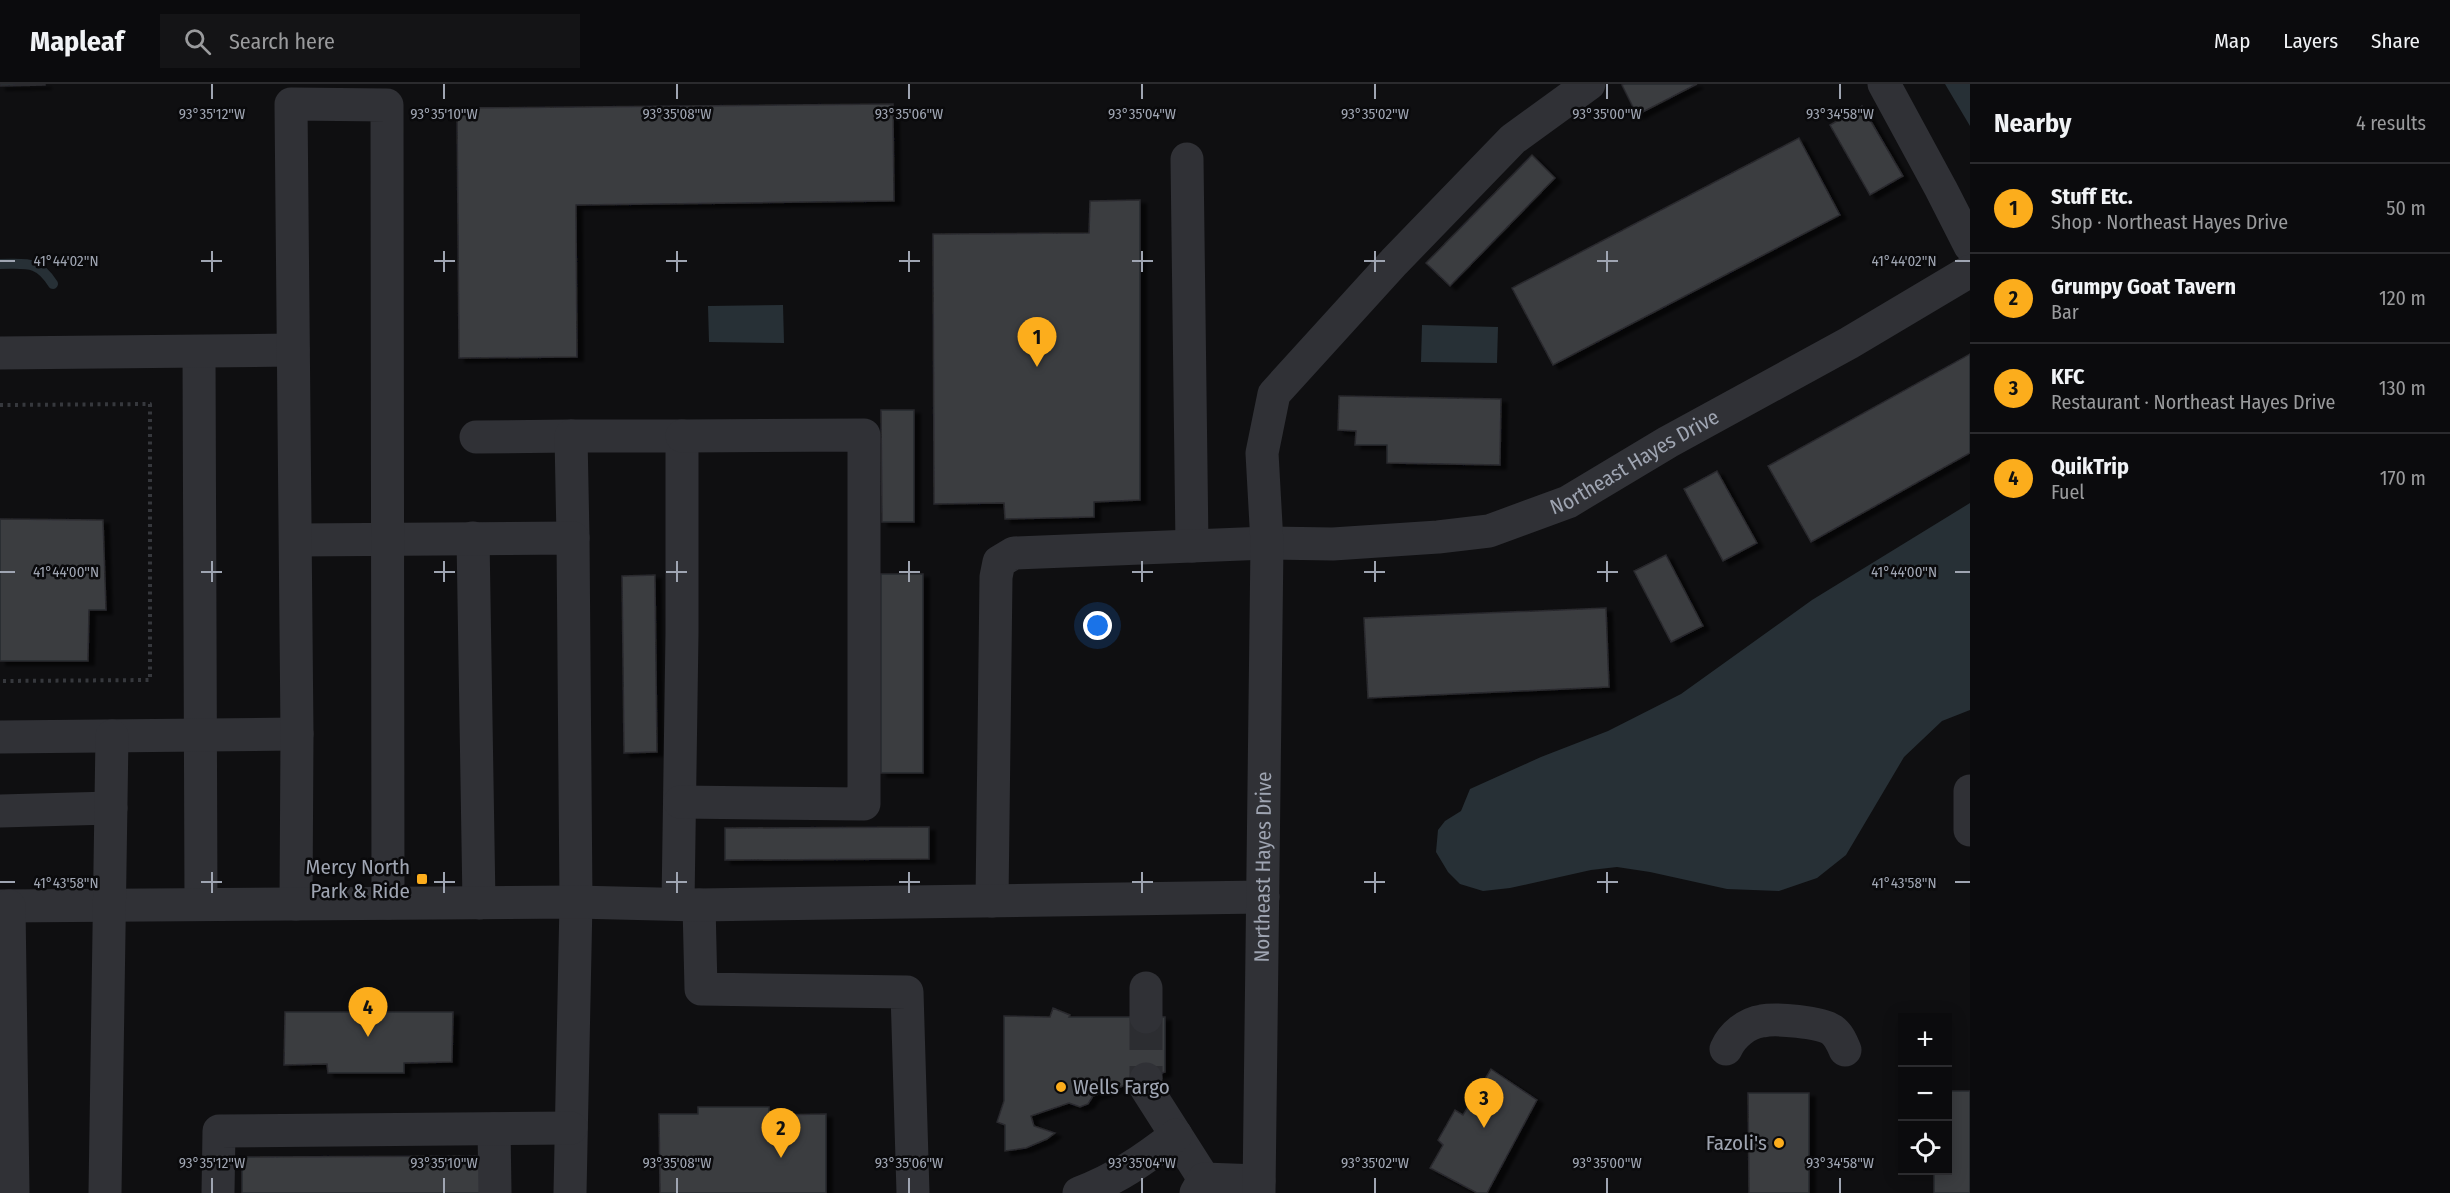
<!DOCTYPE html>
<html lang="en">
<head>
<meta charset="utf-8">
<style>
	body { margin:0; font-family:"Fira Sans Condensed",sans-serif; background:#141416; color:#f1f3f6 }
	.controls { position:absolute; right:18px; bottom:18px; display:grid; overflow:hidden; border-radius:0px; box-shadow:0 3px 15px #0003 }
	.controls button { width:54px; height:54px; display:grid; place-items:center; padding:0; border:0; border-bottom:2px solid #2b2b2e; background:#0b0b0d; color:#f1f3f6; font:30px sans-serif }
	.you { position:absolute; left:1098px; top:542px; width:21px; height:21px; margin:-15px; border:4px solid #fff; border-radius:50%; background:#1a73e8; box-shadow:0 0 0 9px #1a73e833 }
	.badge { display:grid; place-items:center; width:39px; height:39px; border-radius:50%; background:#fcad1c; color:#111; font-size:20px; font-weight:700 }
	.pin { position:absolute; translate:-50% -50px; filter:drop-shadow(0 2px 3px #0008) }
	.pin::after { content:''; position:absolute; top:32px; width:21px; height:18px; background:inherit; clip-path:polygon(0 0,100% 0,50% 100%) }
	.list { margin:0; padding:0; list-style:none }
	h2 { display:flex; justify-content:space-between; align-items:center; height:78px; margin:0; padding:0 24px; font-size:26px }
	h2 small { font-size:20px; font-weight:400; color:#9a9b9d }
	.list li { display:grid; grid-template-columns:39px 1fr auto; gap:18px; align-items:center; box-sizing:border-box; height:90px; padding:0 24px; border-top:2px solid #2b2b2e }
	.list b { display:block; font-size:22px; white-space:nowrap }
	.list p { margin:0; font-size:20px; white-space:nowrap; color:#9a9b9d }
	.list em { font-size:20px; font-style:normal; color:#9a9b9d }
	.icon { flex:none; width:33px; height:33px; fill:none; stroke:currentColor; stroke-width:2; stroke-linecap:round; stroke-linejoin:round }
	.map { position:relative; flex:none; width:1970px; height:1109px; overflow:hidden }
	header { display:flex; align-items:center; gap:36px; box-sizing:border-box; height:84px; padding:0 30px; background:#0b0b0d; border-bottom:2px solid #2b2b2e }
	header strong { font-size:28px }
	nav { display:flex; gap:33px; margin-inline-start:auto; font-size:21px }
	.search { width:420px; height:54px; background:#141416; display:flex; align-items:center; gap:15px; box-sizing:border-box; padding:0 21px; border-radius:0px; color:#9a9b9d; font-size:22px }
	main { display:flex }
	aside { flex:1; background:#0b0b0d }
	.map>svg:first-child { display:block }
	.water { fill:#273036 }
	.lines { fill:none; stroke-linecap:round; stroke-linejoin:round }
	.stream { stroke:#273036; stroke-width:10 }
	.building { fill:#3b3c41; stroke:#29292d; stroke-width:1.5; filter:url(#shadow) }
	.minor-tunnel { stroke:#2c2d31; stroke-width:33; stroke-dasharray:33 16; stroke-linecap:butt }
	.path { stroke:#36383d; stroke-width:4; stroke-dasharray:3 4.5; stroke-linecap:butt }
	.minor { stroke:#303136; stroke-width:33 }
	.ticks { fill:none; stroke:#9fa5b2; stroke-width:2 }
	.poi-dot { fill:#fcad1c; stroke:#0a0a0c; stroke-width:2 }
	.labels { text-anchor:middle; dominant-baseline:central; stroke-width:5; stroke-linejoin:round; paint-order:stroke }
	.street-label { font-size:21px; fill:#9fa5b2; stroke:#0a0a0c }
	.poi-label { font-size:21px; fill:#9fa5b2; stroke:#0a0a0c; text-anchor:end }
	.ticks-label { font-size:15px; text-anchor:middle; fill:#9fa5b2; stroke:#0a0a0c; stroke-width:5; stroke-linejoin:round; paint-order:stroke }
</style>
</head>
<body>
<header>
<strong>Mapleaf</strong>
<div class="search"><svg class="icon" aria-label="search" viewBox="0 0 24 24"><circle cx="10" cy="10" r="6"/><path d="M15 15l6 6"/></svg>Search here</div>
<nav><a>Map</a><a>Layers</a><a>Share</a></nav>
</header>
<main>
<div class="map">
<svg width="1970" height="1109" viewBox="0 0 1970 1109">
	<defs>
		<filter id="shadow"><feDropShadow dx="6" dy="4" stdDeviation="1.5" flood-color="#0009"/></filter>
	</defs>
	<rect width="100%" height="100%" fill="#0f0f11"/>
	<g class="water">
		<path d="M1945 0H1970V42Z"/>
		<path d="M783 221 784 259 709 258 708 222Z"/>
		<path d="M1422 241 1498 243 1497 279 1421 278Z"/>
		<path d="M1970 419V626L1942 637 1904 673 1846 771 1817 794 1779 807 1727 805 1650 788 1617 783 1591 786 1510 804 1483 807 1460 800 1448 788 1436 768 1438 746 1445 737 1461 727 1470 705 1541 673 1608 647 1681 610 1812 516Z"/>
	</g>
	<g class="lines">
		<path class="stream" d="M0 180C27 180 38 176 53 200"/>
	</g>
	<g class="building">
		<path d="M0 0H45V1L0 2Z"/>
		<path d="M1624 0H1697L1637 31 1622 1Z"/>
		<path d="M893 20 894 117 576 121 577 273 459 274 457 24Z"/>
		<path d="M1862 22 1903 92 1870 111 1830 41Z"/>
		<path d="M1799 54 1840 131 1553 281 1512 204Z"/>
		<path d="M1532 71 1555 94 1450 202 1426 179Z"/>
		<path d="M1140 116V416L1094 418V433L1005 435 1004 419 934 420 933 150 1089 149 1090 117Z"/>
		<path d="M1970 270V369L1811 458 1768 382Z"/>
		<path d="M1339 312 1501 315 1500 381 1387 379V361H1355L1356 347 1338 346Z"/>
		<path d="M881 326H914V438H882Z"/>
		<path d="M1717 387 1757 459 1723 477 1684 405Z"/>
		<path d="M0 435 103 436 106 526H89L88 577H0Z"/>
		<path d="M1666 471 1703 542 1671 558 1634 487Z"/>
		<rect x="881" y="490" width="42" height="199"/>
		<path d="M655 491 657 668 624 669 622 492Z"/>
		<path d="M1606 524 1609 603 1368 614 1364 534Z"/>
		<path d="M929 743V775L725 776V744Z"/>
		<path d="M1053 924 1070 931 1069 933H1165V988L1093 1012 1088 1020 1080 1023 1069 1019 1031 1032 1034 1042 1055 1049 1047 1055 1026 1064 1005 1067V1041L997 1038 1004 1017V932L1050 933Z"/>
		<path d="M285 928H453L452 978 404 979V989H328L327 980 284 981Z"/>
		<path d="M1491 985 1537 1016 1487 1109H1477L1430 1084 1443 1061 1438 1056 1455 1026 1463 1031Z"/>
		<path d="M1948 1007H1970V1109H1934V1086H1948Z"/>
		<path d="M1748 1009H1809V1109H1749Z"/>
		<path d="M698 1023H769V1031L826 1030V1109H660L659 1030H698Z"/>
		<path d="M479 1072 481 1109H242V1073Z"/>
	</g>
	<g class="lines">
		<path class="minor-tunnel" d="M1146 933V995"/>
		<path class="path" d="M0 321 150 320V596L0 597"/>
		<g class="minor">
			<path d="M1884 0 1941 105 1970 162"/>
			<path d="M1187 75 1192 462"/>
			<path d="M199 268 201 820"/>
			<path d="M0 269 293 266"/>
			<path d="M476 353 571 352"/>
			<path d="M473 454 479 819"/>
			<path d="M573 454 571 352H682V549L678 820"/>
			<path d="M296 456 573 454 576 818 570 1109"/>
			<path d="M0 653 297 650"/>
			<path d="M1970 707V746"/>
			<path d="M680 718 864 720V351L682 352"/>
			<path d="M0 727 111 724"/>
			<path id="s1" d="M992 817 996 493 999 478 1014 469 1267 459 1333 460 1438 453 1489 447 1568 418 1668 358 1849 259 1970 187"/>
			<path d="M296 820 297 650 291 20 387 21 388 819"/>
			<path d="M699 821 701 905 907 908 913 1109"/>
			<path d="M0 822 576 818 699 821 1263 813"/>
			<path d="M9 822 13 1109"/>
			<path d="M1146 904V933"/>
			<path d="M1726 965C1732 951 1747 939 1762 937 1776 934 1820 938 1832 946 1839 951 1842 959 1845 966"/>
			<path d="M1146 995V1004L1204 1095"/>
			<path d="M494 1045 495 1109"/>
			<path d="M105 1109 112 652"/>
			<path d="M218 1109 219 1047 571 1044"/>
			<path d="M1079 1109C1115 1096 1145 1075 1176 1051"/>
			<path d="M1196 1109 1204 1095 1259 1097"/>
			<path id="s2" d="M1259 1109 1267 459 1262 369 1274 310 1394 178 1513 55 1589 0"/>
		</g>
	</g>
	<path class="ticks" d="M212 0V15M444 0V15M677 0V15M909 0V15M1142 0V15M1375 0V15M1607 0V15M1840 0V15M212 167V188M444 167V188M677 167V188M909 167V188M1142 167V188M1375 167V188M1607 167V188M0 177H15M201 177H222M434 177H455M666 177H687M899 177H920M1132 177H1153M1364 177H1385M1597 177H1618M1955 177H1970M212 477V498M444 477V498M677 477V498M909 477V498M1142 477V498M1375 477V498M1607 477V498M0 488H15M201 488H222M434 488H455M666 488H687M899 488H920M1132 488H1153M1364 488H1385M1597 488H1618M1955 488H1970M212 788V809M444 788V809M677 788V809M909 788V809M1142 788V809M1375 788V809M1607 788V809M0 798H15M201 798H222M434 798H455M666 798H687M899 798H920M1132 798H1153M1364 798H1385M1597 798H1618M1955 798H1970M212 1094V1109M444 1094V1109M677 1094V1109M909 1094V1109M1142 1094V1109M1375 1094V1109M1607 1094V1109M1840 1094V1109"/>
	<g class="poi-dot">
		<rect x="416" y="789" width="12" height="12" rx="3"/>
		<circle cx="1061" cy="1003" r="6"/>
		<circle cx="1779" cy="1059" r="6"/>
	</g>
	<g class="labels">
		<g class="street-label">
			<text stroke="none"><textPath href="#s1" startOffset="994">Northeast Hayes Drive</textPath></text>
			<text stroke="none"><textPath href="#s2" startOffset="326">Northeast Hayes Drive</textPath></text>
		</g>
		<g class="poi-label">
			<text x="410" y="783">Mercy North<tspan x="410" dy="24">Park &amp; Ride</tspan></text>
			<text x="1073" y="1003" text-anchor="start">Wells Fargo</text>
			<text x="1767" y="1059">Fazoli's</text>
		</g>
	</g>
	<g class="ticks-label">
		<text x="212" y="35">93°35'12"W</text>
		<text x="444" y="35">93°35'10"W</text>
		<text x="677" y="35">93°35'08"W</text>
		<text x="909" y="35">93°35'06"W</text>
		<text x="1142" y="35">93°35'04"W</text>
		<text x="1375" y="35">93°35'02"W</text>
		<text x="1607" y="35">93°35'00"W</text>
		<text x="1840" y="35">93°34'58"W</text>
		<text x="66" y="182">41°44'02"N</text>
		<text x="1904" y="182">41°44'02"N</text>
		<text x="66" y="493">41°44'00"N</text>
		<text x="1904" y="493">41°44'00"N</text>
		<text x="66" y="804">41°43'58"N</text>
		<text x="1904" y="804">41°43'58"N</text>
		<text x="212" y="1084">93°35'12"W</text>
		<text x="444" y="1084">93°35'10"W</text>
		<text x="677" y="1084">93°35'08"W</text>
		<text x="909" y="1084">93°35'06"W</text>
		<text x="1142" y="1084">93°35'04"W</text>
		<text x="1375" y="1084">93°35'02"W</text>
		<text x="1607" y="1084">93°35'00"W</text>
		<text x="1840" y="1084">93°34'58"W</text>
	</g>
</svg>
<div class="controls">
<button>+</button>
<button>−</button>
<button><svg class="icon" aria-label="locate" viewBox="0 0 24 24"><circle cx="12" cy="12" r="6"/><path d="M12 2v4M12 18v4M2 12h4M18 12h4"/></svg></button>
</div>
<div class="you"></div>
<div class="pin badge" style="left:1037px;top:283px">1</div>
<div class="pin badge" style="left:781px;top:1074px">2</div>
<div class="pin badge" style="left:1484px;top:1044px">3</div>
<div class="pin badge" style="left:368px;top:953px">4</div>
</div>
<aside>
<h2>Nearby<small>4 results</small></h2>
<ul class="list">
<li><span class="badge">1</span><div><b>Stuff Etc.</b><p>Shop · Northeast Hayes Drive</p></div><em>50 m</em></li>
<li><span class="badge">2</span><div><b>Grumpy Goat Tavern</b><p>Bar</p></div><em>120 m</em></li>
<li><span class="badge">3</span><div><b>KFC</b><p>Restaurant · Northeast Hayes Drive</p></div><em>130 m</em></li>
<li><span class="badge">4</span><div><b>QuikTrip</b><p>Fuel</p></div><em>170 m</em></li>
</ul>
</aside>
</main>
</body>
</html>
